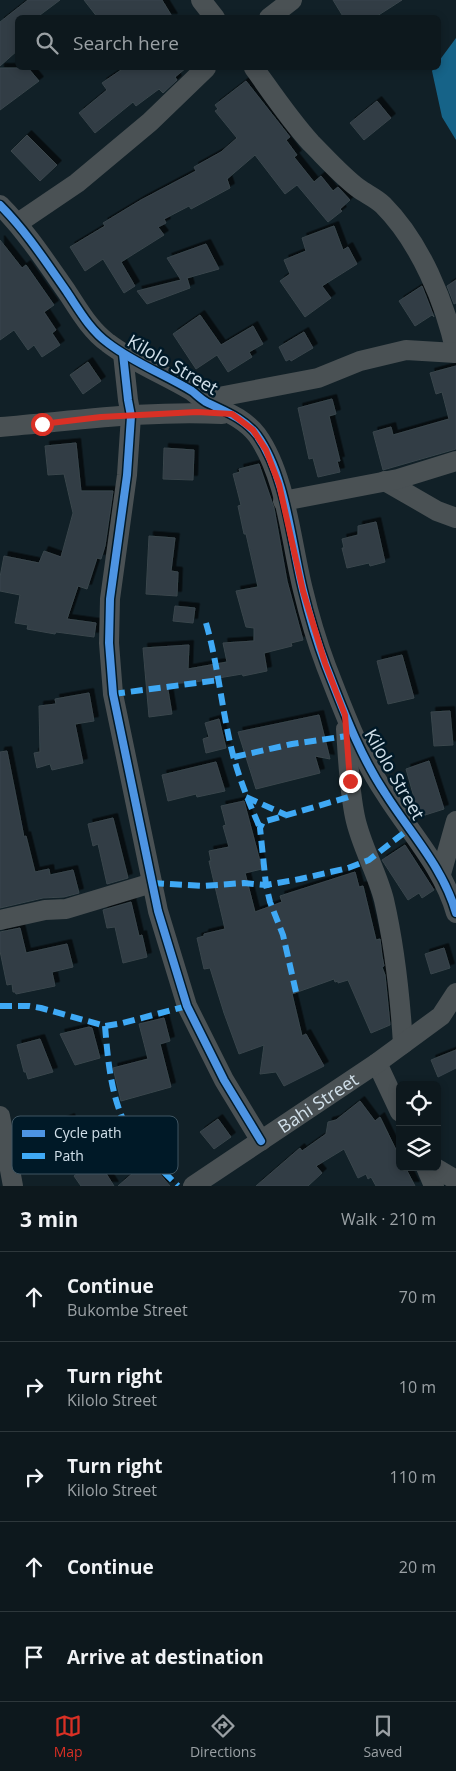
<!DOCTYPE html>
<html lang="en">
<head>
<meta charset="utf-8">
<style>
	body { margin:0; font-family:"Open Sans",sans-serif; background:#162126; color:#f1f3f6 }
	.controls { position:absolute; right:15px; bottom:15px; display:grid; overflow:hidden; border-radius:8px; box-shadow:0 2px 8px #0003 }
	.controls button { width:45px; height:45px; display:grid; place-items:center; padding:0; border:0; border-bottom:1px solid #2d373b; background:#0d181d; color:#f1f3f6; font:25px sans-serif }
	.stop { position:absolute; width:15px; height:15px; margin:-11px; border:4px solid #d93025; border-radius:50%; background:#fff }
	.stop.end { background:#d93025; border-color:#fff; box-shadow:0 1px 5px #0008 }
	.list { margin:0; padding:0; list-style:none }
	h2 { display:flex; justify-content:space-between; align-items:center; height:65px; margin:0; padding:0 20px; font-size:21px }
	h2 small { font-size:16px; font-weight:400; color:#9aa0a4 }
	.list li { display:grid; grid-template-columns:32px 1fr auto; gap:15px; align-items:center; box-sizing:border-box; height:90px; padding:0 20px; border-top:1px solid #2d373b }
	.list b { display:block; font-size:19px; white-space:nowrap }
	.list p { margin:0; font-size:16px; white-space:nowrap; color:#9aa0a4 }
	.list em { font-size:16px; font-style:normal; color:#9aa0a4 }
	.icon { flex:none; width:28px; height:28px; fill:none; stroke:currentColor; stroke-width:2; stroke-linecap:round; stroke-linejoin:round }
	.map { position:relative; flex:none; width:456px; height:1186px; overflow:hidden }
	.search { position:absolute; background:#0d181d; box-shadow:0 2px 8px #0003; left:15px; right:15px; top:15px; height:55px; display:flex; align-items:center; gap:12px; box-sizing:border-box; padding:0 18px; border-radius:8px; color:#9aa0a4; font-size:19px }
	.sheet { height:515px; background:#0d181d }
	nav { display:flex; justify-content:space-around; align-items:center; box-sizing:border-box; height:70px; border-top:1px solid #2d373b; background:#0d181d; font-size:14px; color:#9aa0a4 }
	nav a { display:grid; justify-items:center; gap:2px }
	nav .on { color:#d93025 }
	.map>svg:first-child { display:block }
	.water { fill:#166388 }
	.building { fill:#303c44; stroke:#3a464c; filter:url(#shadow) }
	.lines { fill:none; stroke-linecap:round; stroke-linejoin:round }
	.minor { stroke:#4a5154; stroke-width:20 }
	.quiet { stroke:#3fa9f5; stroke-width:6; stroke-dasharray:12 6; stroke-linecap:butt }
	.cycleway-casing { stroke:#001927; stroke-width:11 }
	.cycleway { stroke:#4d94e3; stroke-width:8 }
	.route { stroke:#d93025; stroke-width:6 }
	.labels { text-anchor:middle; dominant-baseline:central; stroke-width:5; stroke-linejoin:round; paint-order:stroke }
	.street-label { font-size:18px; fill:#d1e0ea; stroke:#001927 }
	.key { fill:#001927; stroke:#3f5562; stroke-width:1 }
	.key-label { font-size:14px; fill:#d1e0ea }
</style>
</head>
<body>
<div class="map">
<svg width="456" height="1186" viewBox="0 0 456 1186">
	<defs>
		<filter id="shadow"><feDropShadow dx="4.5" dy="-4.5" stdDeviation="0" flood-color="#0009"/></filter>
	</defs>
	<rect width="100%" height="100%" fill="#112027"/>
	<path class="water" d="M456 38V140L442 117 432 71 434 68H438L439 61Z"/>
	<g class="building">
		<path d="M28 0H60L36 18H18V50L0 66V22Z"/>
		<path d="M84 0H162L173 18H98Z"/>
		<path d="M333 0H402L374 18H344Z"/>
		<path d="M0 68H28L39 81 0 110Z"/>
		<path d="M124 68H186L175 77 177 80 163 93 159 89 136 106 133 102 95 133 79 113 107 90 102 83Z"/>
		<path d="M246 81 290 137 286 140 297 155 294 157 314 182 321 176 333 191 338 187 350 200 340 209 342 211 328 222 297 185 285 194 255 155 227 179 230 188 191 209 189 206 164 219 166 223 158 227 164 235 121 262 135 286 124 293 103 259 85 271 70 247 105 226 103 223 141 200 196 171 194 167 221 152 237 138 215 111 218 109 215 105Z"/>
		<path d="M377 101 391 118 364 140 350 123Z"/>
		<path d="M27 135 57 165 40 181 11 151Z"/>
		<path d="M334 226 343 250 348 247 357 264 322 286 331 298 305 317 280 281 290 274 284 260 306 251 302 238Z"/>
		<path d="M0 240 22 268 26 265 54 305 44 312 56 330 52 333 60 345 42 357 34 345 28 350 14 330 0 340Z"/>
		<path d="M206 244 219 269 187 278 190 288 147 304 137 291 181 280 167 258Z"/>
		<path d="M456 280V303L454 304 447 286Z"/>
		<path d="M422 286 434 317 432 315 415 326 399 301Z"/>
		<path d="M200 315 221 345 253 326 263 344 249 352 252 357 228 372 217 355 196 369 173 334Z"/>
		<path d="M304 332 313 348 291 361 290 359 286 361 279 347Z"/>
		<path d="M88 362 101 381 83 394 70 375Z"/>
		<path d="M456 366V449L383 470 373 432 391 427 393 435 449 419 442 392 436 394 430 373Z"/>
		<path d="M332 399 336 414 329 416 340 461H337L340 472 318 477 313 458 309 459 298 408Z"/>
		<path d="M76 443 81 491H113L105 546 101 559 97 558 87 589 78 586 67 619 96 623 94 637 56 632 55 634 27 629 28 625 15 623 20 595 0 591V577L4 556 39 563 44 551 61 557 73 513 64 474 48 475 45 446Z"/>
		<path d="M164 448 194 450 193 480 163 479Z"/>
		<path d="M259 464 274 508 287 581 303 640 291 643 292 646 264 653 267 671 243 676 242 674 195 682 167 684 172 714 149 717 143 648 189 645 188 669 227 662 223 643 254 641V628L246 627 236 591 258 587 246 534H244L238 506 241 505 233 474 240 472 239 469Z"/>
		<path d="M376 522 385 562 370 566 369 563 347 568 342 548H344L342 539 358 535V526Z"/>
		<path d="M149 536 175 538 171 571 178 572 177 596 146 594Z"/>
		<path d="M175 606 195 608 193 623 173 621Z"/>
		<path d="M402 655 414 698 388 704 377 661Z"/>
		<path d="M89 693 94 721 75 724 83 763 52 770 50 764 37 768 34 753 40 752 39 706 56 704 55 699Z"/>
		<path d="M450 711 453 745 434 746 431 712Z"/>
		<path d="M319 715 330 759 315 756 320 773 256 789 238 732Z"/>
		<path d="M219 719 226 748 206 753 203 739 209 737 205 723Z"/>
		<path d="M7 751 24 837 26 836 35 872 49 869 50 875 73 870 79 893 64 897 43 898 0 908V752Z"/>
		<path d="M429 761 444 809 422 816 420 807 417 808 406 769Z"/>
		<path d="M216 762 225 791 197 797 196 794 168 801 162 775Z"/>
		<path d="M244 801 262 869 245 873 255 912 282 902 280 896 355 872 359 887 363 886 376 940 380 939 382 956 384 966 382 967 385 975 390 1025 371 1033 348 980 338 983V981L335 982 334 979 292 994 302 1036 306 1034 324 1066 284 1086 276 1072 260 1074 264 1045 239 1054 224 1013 210 968 204 969 197 938 204 936V934L225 929 209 861H211L209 851 229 847 223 826 226 825 221 806Z"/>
		<path d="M113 818 128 878 107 884 98 844 93 846 88 824Z"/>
		<path d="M405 845 434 890 422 898 419 893 408 900 382 860Z"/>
		<path d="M131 902 139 936 142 935 147 957 123 963 115 927 107 928 103 910Z"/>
		<path d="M20 928 26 953 67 944 73 967 52 972 55 986 16 994 15 992H13L12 984 7 985 0 951V932Z"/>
		<path d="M444 948 450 968 431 974 425 954Z"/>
		<path d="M164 1018 170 1041 160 1044 171 1087 121 1101 113 1068 148 1059 139 1024Z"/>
		<path d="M89 1027 92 1028 100 1058 75 1065 60 1034Z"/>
		<path d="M40 1039 53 1072 28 1079 26 1072H24L17 1045Z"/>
		<path d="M456 1050V1068L438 1077 431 1060Z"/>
		<path d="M360 1101 375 1121 380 1117 400 1158V1167H405L415 1186H376L371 1177 368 1179 366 1174 358 1178 344 1149 316 1166 322 1173 308 1186H256L300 1148 302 1151 326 1134 328 1122 336 1120Z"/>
		<path d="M70 1118 75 1132 79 1131 114 1186H81L74 1176 78 1173 63 1151 50 1156 40 1130Z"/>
		<path d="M218 1119 231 1137 214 1149 200 1132Z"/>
		<path d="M148 1160 170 1186H118Z"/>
	</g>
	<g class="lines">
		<g class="minor">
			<path d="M201 0 215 18"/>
			<path d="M269 18 292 0"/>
			<path d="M254 68C272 93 290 120 311 143 326 158 341 175 358 188 366 194 376 198 383 205 420 242 445 302 456 353"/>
			<path d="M0 205C26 231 46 262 67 292 79 310 90 330 108 343 134 363 164 374 192 391 197 395 201 399 206 402 224 411 244 418 257 435 286 475 291 542 303 590 309 615 317 642 326 666 343 709 359 754 385 793 410 833 443 867 456 913"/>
			<path d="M18 223 77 183 150 122 206 68"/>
			<path d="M123 354 128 400 131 416 127 475 110 599 109 643 113 694 158 911 187 1006 224 1080 261 1141"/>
			<path d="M203 400 318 378 360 361 406 350 456 353"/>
			<path d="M0 427C74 421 148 410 222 414"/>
			<path d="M385 481 437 511 456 518"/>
			<path d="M283 501 398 479 456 461"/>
			<path d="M346 729C348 758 349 788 355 817 361 846 377 872 384 900 395 948 400 996 403 1044"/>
			<path d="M441 874 456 821"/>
			<path d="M0 920 45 910 66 909 152 883"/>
			<path d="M377 1063 400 1112"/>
			<path d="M0 1116 13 1186"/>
			<path d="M426 1167 434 1186"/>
			<path d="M434 1167 456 1180"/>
			<path id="s1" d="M193 1186 377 1063 441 1016 456 993"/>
		</g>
		<g class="quiet">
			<path d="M206 623C219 668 222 714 234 759 241 783 250 805 260 828"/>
			<path d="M113 694 219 680"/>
			<path d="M234 757 292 744 347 736"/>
			<path d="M246 797 286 815"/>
			<path d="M152 883 203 886 244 883 266 885 300 879 348 868 369 860 409 829"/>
			<path d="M296 992 283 935 270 902 266 885 260 828 263 822 352 796"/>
			<path d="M0 1006H29L41 1008 105 1026 123 1023 187 1006"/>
			<path d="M105 1026C108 1061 111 1100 129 1131 142 1152 161 1169 178 1186"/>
		</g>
		<defs>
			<g id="cycleway">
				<path d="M0 205C26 231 46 262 67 292 79 310 90 330 108 343 134 363 164 374 192 391 197 395 201 399 206 402 224 411 244 418 257 435 286 475 291 542 303 590 309 615 317 642 326 666 343 709 359 754 385 793 410 833 443 867 456 913"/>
				<path d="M123 354 128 400 131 416 127 475 110 599 109 643 113 694 158 911 187 1006 224 1080 261 1141"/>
			</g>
		</defs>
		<use href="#cycleway" class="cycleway-casing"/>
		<use href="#cycleway" class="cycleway"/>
	</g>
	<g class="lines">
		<path class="route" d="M42 424 101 417 197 412 232 414 253 430 266 450 279 484 303 591 325 663 345 715 350 781"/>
	</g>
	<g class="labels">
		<g class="street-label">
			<text transform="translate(173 364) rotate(30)">Kilolo Street</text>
			<text transform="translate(395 774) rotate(60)">Kilolo Street</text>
			<text stroke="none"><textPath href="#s1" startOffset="150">Bahi Street</textPath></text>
		</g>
	</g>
	<rect x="12" y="1116" width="166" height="58" rx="8" class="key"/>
	<rect x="22" y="1130" width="23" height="7" fill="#4d94e3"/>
	<rect x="22" y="1153" width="23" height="6" fill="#3fa9f5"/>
	<g class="key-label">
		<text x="54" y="1138">Cycle path</text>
		<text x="54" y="1161">Path</text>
	</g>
</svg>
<div class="controls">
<button><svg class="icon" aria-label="locate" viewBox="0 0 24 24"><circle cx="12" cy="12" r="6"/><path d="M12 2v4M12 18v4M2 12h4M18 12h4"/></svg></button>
<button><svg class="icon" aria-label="layers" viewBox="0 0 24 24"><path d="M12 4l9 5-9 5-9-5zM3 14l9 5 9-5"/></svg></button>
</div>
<div class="stop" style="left:42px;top:424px"></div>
<div class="stop end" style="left:350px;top:781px"></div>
<div class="search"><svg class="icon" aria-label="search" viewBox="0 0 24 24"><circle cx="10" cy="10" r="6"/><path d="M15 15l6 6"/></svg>Search here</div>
</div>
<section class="sheet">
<h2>3 min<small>Walk · 210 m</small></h2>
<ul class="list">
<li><svg class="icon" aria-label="ahead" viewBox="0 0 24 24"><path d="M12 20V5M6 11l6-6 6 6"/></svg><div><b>Continue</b><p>Bukombe Street</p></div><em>70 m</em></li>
<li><svg class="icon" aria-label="right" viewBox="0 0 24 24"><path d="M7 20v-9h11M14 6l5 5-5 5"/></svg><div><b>Turn right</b><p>Kilolo Street</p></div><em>10 m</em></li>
<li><svg class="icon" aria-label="right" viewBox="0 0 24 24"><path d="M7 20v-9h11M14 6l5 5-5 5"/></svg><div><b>Turn right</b><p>Kilolo Street</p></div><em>110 m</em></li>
<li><svg class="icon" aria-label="ahead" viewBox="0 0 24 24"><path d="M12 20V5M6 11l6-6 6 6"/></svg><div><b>Continue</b></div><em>20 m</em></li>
<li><svg class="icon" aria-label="arrive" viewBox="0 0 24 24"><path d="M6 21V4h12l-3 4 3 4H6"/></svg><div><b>Arrive at destination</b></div></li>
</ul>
</section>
<nav>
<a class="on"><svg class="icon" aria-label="map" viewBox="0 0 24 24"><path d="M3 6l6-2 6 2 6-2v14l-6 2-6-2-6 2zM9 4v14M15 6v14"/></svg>Map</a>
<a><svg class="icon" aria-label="directions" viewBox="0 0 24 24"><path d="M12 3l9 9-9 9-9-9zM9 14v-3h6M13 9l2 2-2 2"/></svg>Directions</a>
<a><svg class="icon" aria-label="saved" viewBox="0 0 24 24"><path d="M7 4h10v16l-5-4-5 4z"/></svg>Saved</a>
</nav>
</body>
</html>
